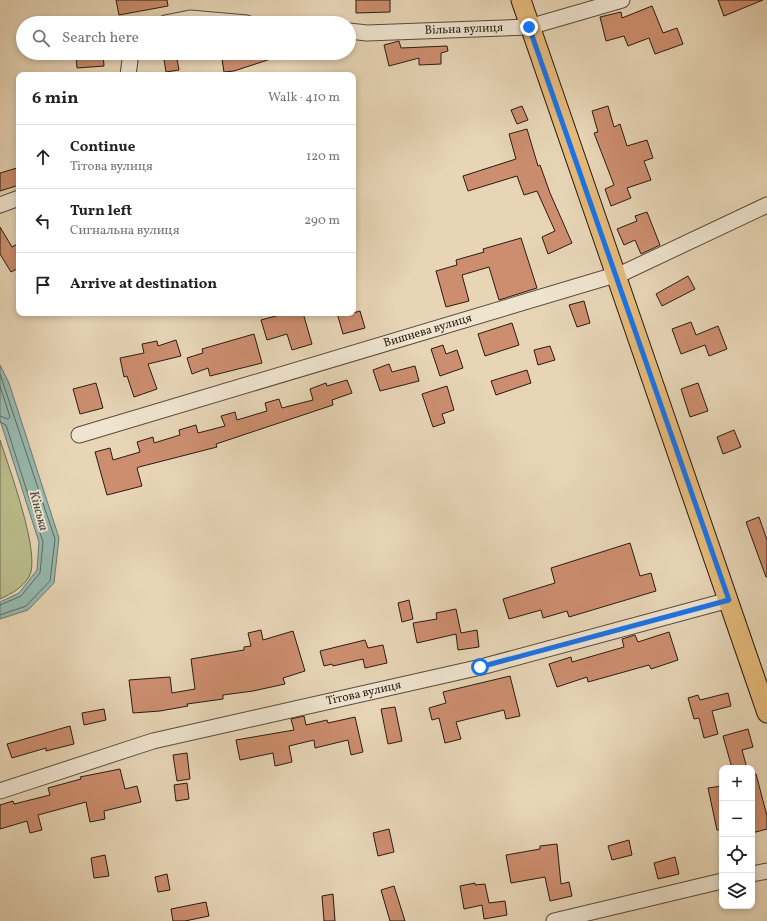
<!DOCTYPE html>
<html lang="en">
<head>
<meta charset="utf-8">
<style>
	body { margin:0; font-family:Vollkorn,serif; background:#f2f2f2; color:#202124 }
	.controls { position:absolute; right:12px; bottom:12px; display:grid; overflow:hidden; border-radius:8px; box-shadow:0 2px 6px #0003 }
	.controls button { width:36px; height:36px; display:grid; place-items:center; padding:0; border:0; border-bottom:1px solid #e0e0e0; background:#fff; color:#202124; font:20px sans-serif }
	.stop { position:absolute; width:12px; height:12px; margin:-9px; border:3px solid #1a73e8; border-radius:50%; background:#fff }
	.stop.end { background:#1a73e8; border-color:#fff; box-shadow:0 1px 4px #0008 }
	.list { margin:0; padding:0; list-style:none }
	h2 { display:flex; justify-content:space-between; align-items:center; height:52px; margin:0; padding:0 16px; font-size:17px }
	h2 small { font-size:13px; font-weight:400; color:#757577 }
	.list li { display:grid; grid-template-columns:26px 1fr auto; gap:12px; align-items:center; box-sizing:border-box; height:64px; padding:0 16px; border-top:1px solid #e0e0e0 }
	.list b { display:block; font-size:15px; white-space:nowrap }
	.list p { margin:0; font-size:13px; white-space:nowrap; color:#757577 }
	.list em { font-size:13px; font-style:normal; color:#757577 }
	.icon { flex:none; width:22px; height:22px; fill:none; stroke:currentColor; stroke-width:2; stroke-linecap:round; stroke-linejoin:round }
	.map { position:relative; flex:none; width:767px; height:921px; overflow:hidden }
	.search { position:absolute; background:#fff; box-shadow:0 2px 6px #0003; left:16px; top:16px; width:340px; height:44px; display:flex; align-items:center; gap:10px; box-sizing:border-box; padding:0 14px; border-radius:22px; color:#757577; font-size:15px }
	.panel { position:absolute; background:#fff; box-shadow:0 2px 6px #0003; left:16px; top:72px; width:340px; height:244px; border-radius:8px }
	.map>svg:first-child { display:block }
	.green { fill:#babc8b; stroke:#726c4e }
	.water { fill:#97b9af; stroke:#6b7a6f }
	.lines { fill:none; stroke-linecap:round; stroke-linejoin:round }
	.shore { stroke:#606a60; stroke-width:1 }
	.building { fill:#cc8e6f; stroke:#291b10 }
	.minor-casing { stroke:#584a3a; stroke-width:17 }
	.major-casing { stroke:#291b10; stroke-width:21 }
	.minor { stroke:#efe4d0; stroke-width:15 }
	.major { stroke:#e4ba7b; stroke-width:19 }
	.route { stroke:#1a73e8; stroke-width:5 }
	.labels { text-anchor:middle; dominant-baseline:central; stroke-width:4; stroke-linejoin:round; paint-order:stroke }
	.street-label { font-size:12px; fill:#291b10; stroke:#efe4d0 }
	.water-label { font-size:13px; font-style:italic; fill:#4a4a40; stroke:#efe4d0 }
</style>
</head>
<body>
<div class="map">
<svg width="767" height="921" viewBox="0 0 767 921">
	<rect width="100%" height="100%" fill="#e7d5b6"/>
	<filter id="stains"><feTurbulence type="fractalNoise" baseFrequency=".005" numOctaves="4"/><feColorMatrix values="0 0 0 0 .2 0 0 0 0 .09 0 0 0 0 .02 0 0 0 .5 -.17"/></filter>
	<radialGradient id="worn" r=".72"><stop offset=".6" stop-color="#630" stop-opacity="0"/><stop offset="1" stop-color="#630" stop-opacity=".3"/></radialGradient>
	<path class="green" d="M0 440C8 465 42 556 29 577 22 588 11 594 0 599Z"/>
	<path class="water" d="M0 365 9 383 59 538 54 583 28 610 0 619V602L19 593 37 570 39 542 0 420Z"/>
	<g class="lines">
		<g class="shore">
			<path d="M0 374 55 539 50 581 26 606 0 615"/>
			<path d="M0 386 10 417 8 419 0 416"/>
			<path d="M0 422 6 425 43 542 40 573 21 596 0 605"/>
		</g>
	</g>
	<g class="building">
		<path d="M116 0H167L168 6 119 15Z"/>
		<path d="M356 0H390V12L356 13Z"/>
		<path d="M718 0H763L724 16Z"/>
		<path d="M652 6 663 33 677 28 683 44 655 54 649 38 628 46 624 36 606 41 600 17 621 12 622 18Z"/>
		<path d="M399 41 401 48 447 46 448 51 441 53V64L419 65V58L389 66 384 45Z"/>
		<path d="M103 53 104 66 77 68 76 55Z"/>
		<path d="M163 53H176L179 70 166 72Z"/>
		<path d="M221 53H282L283 55 234 71 224 72Z"/>
		<path d="M522 106 528 120 517 124 511 110Z"/>
		<path d="M608 106 614 127 620 124 627 146 647 140 653 158 644 161 651 180 627 188 631 198 611 206 605 189 614 185 594 133 598 132 592 111Z"/>
		<path d="M527 129 538 166 540 165 550 193 572 243 548 254 542 237 555 231 537 191 524 195 517 176 468 191 463 176 516 159 509 134Z"/>
		<path d="M17 168 19 185 0 191V173Z"/>
		<path d="M647 212 660 245 641 254 635 240 624 245 617 229 637 221 635 216Z"/>
		<path d="M0 227 12 247 19 243V268L11 272 0 254Z"/>
		<path d="M521 238 537 288 499 300 489 267 462 275 469 301 446 307 436 271 457 265 456 260 484 252 483 249Z"/>
		<path d="M688 276 695 289 662 306 656 294Z"/>
		<path d="M584 301 590 323 577 327 569 305Z"/>
		<path d="M360 311 365 328 343 334 337 313H353Z"/>
		<path d="M287 313H303L312 344 292 350 287 334 267 340 261 320Z"/>
		<path d="M691 322 696 335 718 326 727 349 709 356 705 345 681 354 672 329Z"/>
		<path d="M512 323 519 345 485 356 478 334Z"/>
		<path d="M254 334 262 363 210 376 208 368 192 374 187 358 203 353 202 349Z"/>
		<path d="M176 340 181 356 148 364 157 389 134 397 127 376 124 377 120 358 144 353 142 344 157 341 158 346Z"/>
		<path d="M443 345 446 354 457 350 463 368 440 376 431 349Z"/>
		<path d="M550 346 555 360 538 365 534 350Z"/>
		<path d="M389 364 392 372 415 366 419 381 380 391 373 370Z"/>
		<path d="M527 370 531 383 496 395 491 381Z"/>
		<path d="M347 380 352 393 332 400 333 405 216 444 217 447 139 467 137 468 142 486 107 495 95 452 110 448 113 460 140 452 137 442 153 437 154 443 180 435 179 430 196 425 198 433 225 426 221 416 235 412 237 420 267 411 265 403 279 399 282 408 313 400 310 389 326 383 327 386Z"/>
		<path d="M96 383 103 408 80 414 73 389Z"/>
		<path d="M698 383 708 411 690 417 681 389Z"/>
		<path d="M447 386 454 410 442 414 445 423 433 427 422 394Z"/>
		<path d="M734 430 741 447 723 454 717 437Z"/>
		<path d="M759 517 767 540V577H766L746 522Z"/>
		<path d="M630 543 640 576 651 573 656 591 569 617 567 611 543 618 541 610 509 619 503 599 555 583 551 568Z"/>
		<path d="M409 600 413 619 402 622 398 603Z"/>
		<path d="M456 609 461 633 477 630 479 647 458 650 456 634 417 643 413 623 437 619 436 613Z"/>
		<path d="M261 630 263 640 293 631 305 671 283 678 285 684 253 691 223 695V699L187 704 188 706 160 711 133 713 129 680 170 677 172 693 195 689 191 659 244 650V647L251 646 248 633Z"/>
		<path d="M669 632 678 660 651 669 649 665 588 682 587 677 557 687 549 664 571 657 572 662 624 647 622 639 635 635 638 642Z"/>
		<path d="M365 640 368 648 383 645 387 663 365 668 363 659 333 666 332 664 324 666 320 651Z"/>
		<path d="M510 676 520 716 506 719 504 710 456 722 461 739 445 743 439 718 432 720 429 708 446 703 443 692Z"/>
		<path d="M728 693 731 706 712 711 718 734 704 738 699 718 694 719 688 698 698 695 700 700Z"/>
		<path d="M395 707 402 741 388 744 381 709Z"/>
		<path d="M104 709 106 720 84 725 82 713Z"/>
		<path d="M304 716 306 725 327 720 328 723 355 717 363 752 351 755 348 740 315 748 314 740 289 746 292 762 275 766 273 753 240 760 236 740 294 730 291 719Z"/>
		<path d="M70 726 74 744 46 751V748L12 758 7 744Z"/>
		<path d="M748 729 753 747 742 750 747 768H732L723 736Z"/>
		<path d="M187 753 190 779 177 781 173 755Z"/>
		<path d="M120 769 125 789 137 786 141 802 104 811 105 819 90 822 86 802 38 815 42 830 30 833 27 821 0 829V805L13 801 14 804 50 795 48 788 81 779 80 777Z"/>
		<path d="M752 774H756L767 816V829L752 833Z"/>
		<path d="M187 783 189 799 176 801 174 785Z"/>
		<path d="M722 786V830H717L708 788Z"/>
		<path d="M389 829 394 852 378 856 373 833Z"/>
		<path d="M629 840 632 855 612 860 608 846Z"/>
		<path d="M557 844 561 884 569 882 572 896 550 901 545 877 511 883 506 855 540 849V846Z"/>
		<path d="M105 855 109 876 94 878 91 858Z"/>
		<path d="M675 857 679 874 658 879 654 863Z"/>
		<path d="M167 874 170 890 158 892 155 877Z"/>
		<path d="M475 883V885L485 884 489 903 505 901 507 915 484 919 482 905 464 909 460 886Z"/>
		<path d="M394 886 405 921H390L381 890Z"/>
		<path d="M333 894 335 921H324L322 896Z"/>
		<path d="M206 902 209 916 185 921H173L171 909Z"/>
	</g>
	<g class="lines">
		<defs>
			<g id="minor">
				<path d="M165 23 190 18 247 23"/>
				<path id="s1" d="M349 31 367 33 529 27 622 0"/>
				<path d="M128 75 131 53"/>
				<path d="M0 205 19 198"/>
				<path id="s2" d="M79 435 625 272 767 205"/>
				<path id="s3" d="M0 791 153 741 481 667 729 600"/>
				<path d="M752 874 767 871"/>
				<path d="M554 921 722 881"/>
			</g>
			<path id="major" d="M521 0 767 713"/>
		</defs>
		<use href="#minor" class="minor-casing"/>
		<use href="#major" class="major-casing"/>
		<use href="#minor" class="minor"/>
		<use href="#major" class="major"/>
	</g>
	<g class="lines">
		<path class="route" d="M480 667 729 600 529 27"/>
	</g>
	<g class="labels">
		<g class="street-label">
			<text stroke="none"><textPath href="#s1" startOffset="115">Вільна вулиця</textPath></text>
			<text stroke="none"><textPath href="#s2" startOffset="364">Вишнева вулиця</textPath></text>
			<text stroke="none"><textPath href="#s3" startOffset="377">Тітова вулиця</textPath></text>
		</g>
		<g class="water-label">
			<text transform="translate(38 511) rotate(75)">Кінська</text>
		</g>
	</g>
	<rect width="100%" height="100%" filter="url(#stains)"/>
	<rect width="100%" height="100%" fill="url(#worn)"/>
</svg>
<div class="controls">
<button>+</button>
<button>−</button>
<button><svg class="icon" aria-label="locate" viewBox="0 0 24 24"><circle cx="12" cy="12" r="6"/><path d="M12 2v4M12 18v4M2 12h4M18 12h4"/></svg></button>
<button><svg class="icon" aria-label="layers" viewBox="0 0 24 24"><path d="M12 4l9 5-9 5-9-5zM3 14l9 5 9-5"/></svg></button>
</div>
<div class="stop" style="left:480px;top:667px"></div>
<div class="stop end" style="left:529px;top:27px"></div>
<div class="search"><svg class="icon" aria-label="search" viewBox="0 0 24 24"><circle cx="10" cy="10" r="6"/><path d="M15 15l6 6"/></svg>Search here</div>
<section class="panel">
<h2>6 min<small>Walk · 410 m</small></h2>
<ul class="list">
<li><svg class="icon" aria-label="ahead" viewBox="0 0 24 24"><path d="M12 20V5M6 11l6-6 6 6"/></svg><div><b>Continue</b><p>Тітова вулиця</p></div><em>120 m</em></li>
<li><svg class="icon" aria-label="left" viewBox="0 0 24 24"><path d="M17 20v-9H6M10 6l-5 5 5 5"/></svg><div><b>Turn left</b><p>Сигнальна вулиця</p></div><em>290 m</em></li>
<li><svg class="icon" aria-label="arrive" viewBox="0 0 24 24"><path d="M6 21V4h12l-3 4 3 4H6"/></svg><div><b>Arrive at destination</b></div></li>
</ul>
</section>
</div>
</body>
</html>
